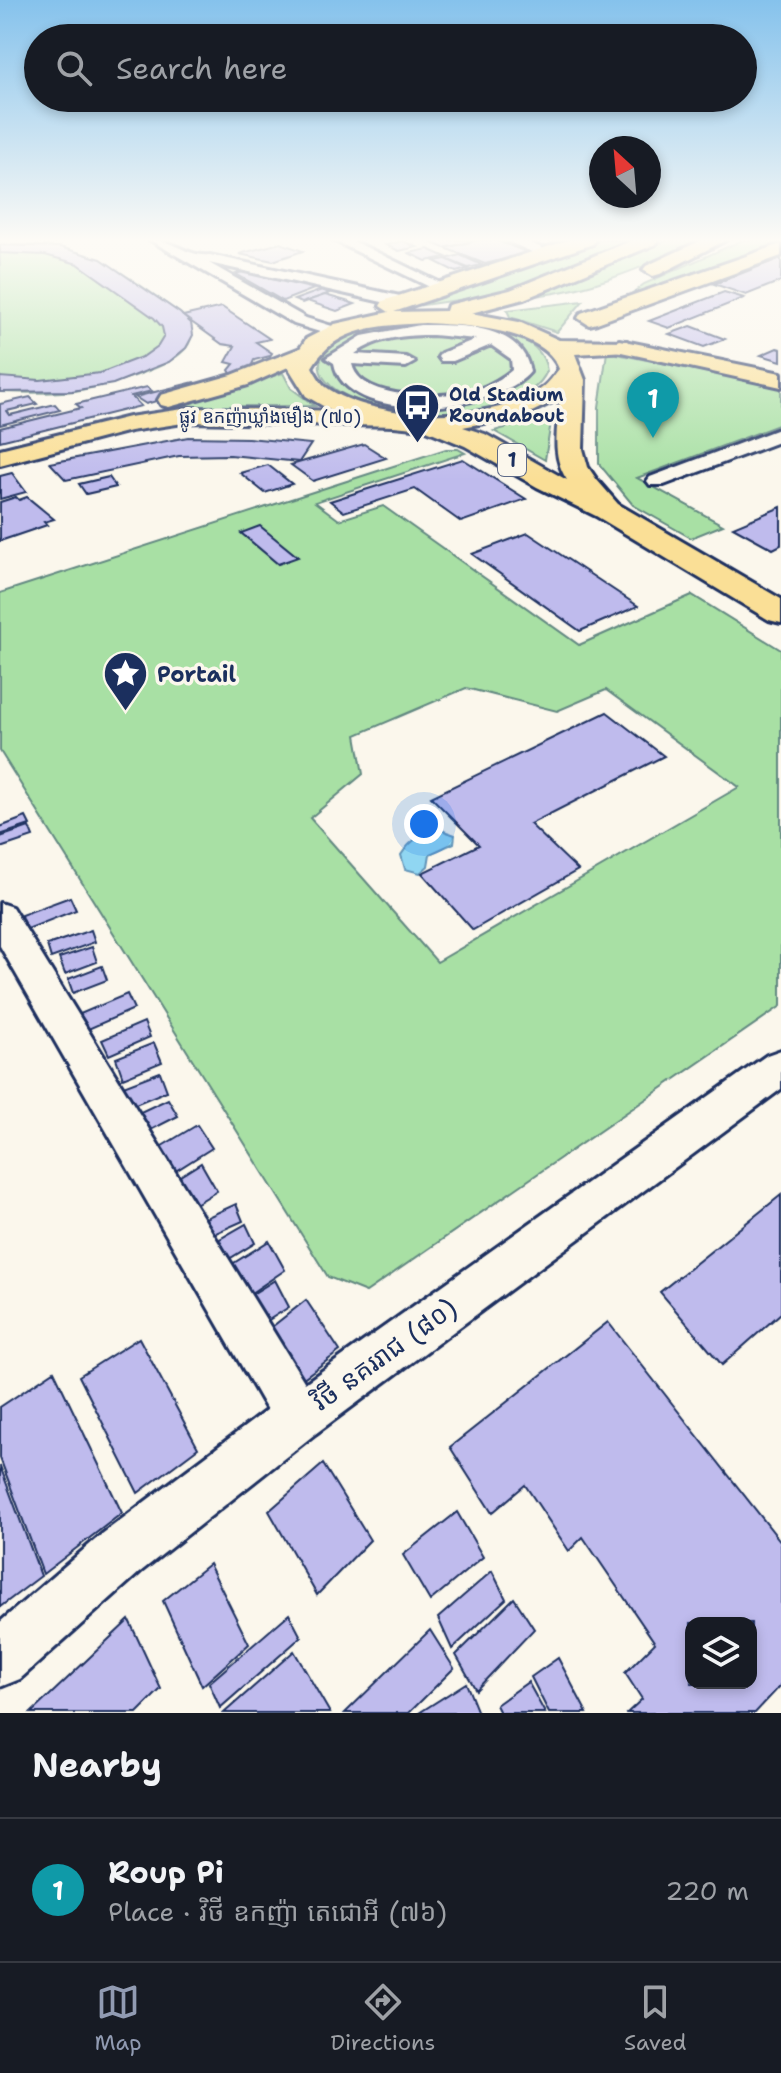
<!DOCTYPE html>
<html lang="en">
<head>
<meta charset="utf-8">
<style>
	body { margin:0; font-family:"Shantell Sans","Noto Sans Khmer",sans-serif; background:#20242c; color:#f1f3f6 }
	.controls { position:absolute; right:24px; bottom:24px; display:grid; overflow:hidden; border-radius:16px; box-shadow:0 4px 12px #0003 }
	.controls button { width:72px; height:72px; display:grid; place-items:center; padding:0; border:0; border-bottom:2px solid #363941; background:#171b24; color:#f1f3f6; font:40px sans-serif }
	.compass { position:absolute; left:589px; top:136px; width:72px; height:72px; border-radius:50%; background:#171b24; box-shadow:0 4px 12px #0003; rotate:334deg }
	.you { position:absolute; left:424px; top:824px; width:28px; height:28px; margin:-20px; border:6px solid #fff; border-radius:50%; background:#1a73e8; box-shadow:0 0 0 12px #1a73e833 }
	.badge { display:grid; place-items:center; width:52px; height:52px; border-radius:50%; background:#919bb2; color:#fff; font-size:26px; font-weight:700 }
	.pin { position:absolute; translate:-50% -66px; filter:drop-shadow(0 2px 4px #0008) }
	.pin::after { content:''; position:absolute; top:42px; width:28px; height:24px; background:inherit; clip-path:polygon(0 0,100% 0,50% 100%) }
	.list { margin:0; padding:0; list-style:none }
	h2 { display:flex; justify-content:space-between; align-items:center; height:104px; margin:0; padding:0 32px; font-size:34px }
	h2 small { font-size:26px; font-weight:400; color:#9ea1a6 }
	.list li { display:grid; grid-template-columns:52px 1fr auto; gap:24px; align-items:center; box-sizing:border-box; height:144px; padding:0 32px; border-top:2px solid #363941 }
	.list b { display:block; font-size:30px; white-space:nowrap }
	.list p { margin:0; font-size:26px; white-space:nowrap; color:#9ea1a6 }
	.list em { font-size:26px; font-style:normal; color:#9ea1a6 }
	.icon { flex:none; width:44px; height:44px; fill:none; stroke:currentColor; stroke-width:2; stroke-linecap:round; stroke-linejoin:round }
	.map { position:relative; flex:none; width:781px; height:1713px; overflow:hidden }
	.search { position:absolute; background:#171b24; box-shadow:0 4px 12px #0003; left:24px; right:24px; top:24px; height:88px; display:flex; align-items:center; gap:20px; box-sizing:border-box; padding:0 28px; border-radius:44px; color:#9ea1a6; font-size:30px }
	.sheet { height:248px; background:#171b24 }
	nav { display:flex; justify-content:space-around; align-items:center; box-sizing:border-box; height:112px; border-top:2px solid #363941; background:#171b24; font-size:22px; color:#9ea1a6 }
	nav a { display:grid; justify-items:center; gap:4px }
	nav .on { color:#919bb2 }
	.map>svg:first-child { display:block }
	.green { fill:#a8e0a4; stroke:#628881; stroke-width:2; fill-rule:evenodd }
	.water { fill:#90d6f2; stroke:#6193b7; stroke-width:2 }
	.building { fill:#bfbbed; stroke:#1b2f5e; stroke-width:2; fill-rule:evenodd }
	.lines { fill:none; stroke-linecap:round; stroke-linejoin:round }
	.minor-casing { stroke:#1b2f5e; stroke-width:6 }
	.major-casing { stroke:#1b2f5e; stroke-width:6 }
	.highway-casing { stroke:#1b2f5e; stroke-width:6 }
	.minor { fill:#fbf7ec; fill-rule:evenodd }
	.major { fill:#fadf96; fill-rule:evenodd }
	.highway { fill:#fadf96; fill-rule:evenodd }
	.labels { text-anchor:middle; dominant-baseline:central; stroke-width:7; stroke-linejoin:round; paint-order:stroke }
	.far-poi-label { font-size:18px; font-weight:bold; fill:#1b2f5e; stroke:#fbf7ec; text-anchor:start }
	.far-street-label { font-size:18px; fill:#1b2f5e; stroke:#fbf7ec }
	.shield { fill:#fbf7ec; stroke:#5e6b89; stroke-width:2 }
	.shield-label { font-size:20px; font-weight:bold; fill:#1b2f5e }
	.poi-label { font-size:22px; font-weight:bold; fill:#1b2f5e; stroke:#fbf7ec; text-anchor:start }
	.near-street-label { font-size:26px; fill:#1b2f5e; stroke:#fbf7ec }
</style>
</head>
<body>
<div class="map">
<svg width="781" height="1713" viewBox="0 0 781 1713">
	<rect width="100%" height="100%" fill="#fbf7ec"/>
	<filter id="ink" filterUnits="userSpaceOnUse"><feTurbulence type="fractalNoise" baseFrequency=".0125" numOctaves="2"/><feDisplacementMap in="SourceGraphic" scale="16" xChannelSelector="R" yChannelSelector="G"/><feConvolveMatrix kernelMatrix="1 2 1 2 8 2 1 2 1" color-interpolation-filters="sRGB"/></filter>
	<g filter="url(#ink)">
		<g class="green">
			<path d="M601 240H638L492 295 402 308Z"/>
			<path d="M668 240H706C649 264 597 289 535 296Z"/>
			<path d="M743 240H781V243L623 300 644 284Z"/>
			<path d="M0 245C88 241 112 266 180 313 230 359 104 386 75 391 50 394 25 393 0 392Z"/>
			<path d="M583 301 557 332 510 317 507 310Z"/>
			<path d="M440 323C473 326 542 328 547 371 522 428 372 421 331 386 323 379 317 370 321 359 335 325 409 323 440 323Z"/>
			<path d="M607 352 781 387V424L637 478 723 525 691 538 633 505 599 464V407Z"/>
			<path d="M283 373 291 388 315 406H180Z"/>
			<path d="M552 415 545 460 494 431Z"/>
			<path d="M446 449H458L465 453 315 502 339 520 383 506 579 645 692 595 781 650V1006L366 1292 328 1277 0 751V593ZM466 688 557 711 606 690 739 787 437 962 310 818 363 774 356 735Z"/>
		</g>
		<path class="water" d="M441 830 455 835 454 843 430 854 428 866 420 873 405 869 401 855C411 839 423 833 441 830Z"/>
		<g class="building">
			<path d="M440 240H477L444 248 430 242Z"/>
			<path d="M479 240H495L529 253 485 264 445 248Z"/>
			<path d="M403 241 417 247 399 251 386 245Z"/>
			<path d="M280 243 303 251 273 261 239 254Z"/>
			<path d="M0 245 60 247 101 259 180 313 191 323 193 335 186 348 169 362 113 384 72 391 0 392V377L40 380 100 373 144 356 158 346 164 336 162 327 154 318 78 264 45 255 0 253Z"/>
			<path d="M428 249 446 257 426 261 409 253Z"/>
			<path d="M460 255 482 265 468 268 446 259Z"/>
			<path d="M781 258V281L746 295 714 284Z"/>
			<path d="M446 259 468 269 456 272 434 261Z"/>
			<path d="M245 271 319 287 283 301 236 274Z"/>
			<path d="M322 290 330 293 302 303 294 300Z"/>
			<path d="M724 292 744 298 669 328 649 321Z"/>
			<path d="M325 295 346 301 355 304 337 311 307 301Z"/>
			<path d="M222 307 270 339 256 342 272 353 270 356 254 360 250 369 233 377 229 370 234 364 226 362 235 346 222 344 183 316Z"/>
			<path d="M691 326 725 339 704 347 669 334Z"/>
			<path d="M777 348 781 349V361L761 355Z"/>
			<path d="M194 382 202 388 146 404 135 397Z"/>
			<path d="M147 387 152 391 131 396 141 406 0 441V428L81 408 76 404Z"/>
			<path d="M30 397 37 404 7 411 10 415 55 404 60 410 0 425V404Z"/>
			<path d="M188 437 248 438 311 444 299 462 230 455 179 456 66 480 50 463Z"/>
			<path d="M364 444 386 458 313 481 291 465Z"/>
			<path d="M463 459 526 499 461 522 415 489 344 512 330 501Z"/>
			<path d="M268 465 292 484 265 493 240 473Z"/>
			<path d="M12 473 26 492 0 499V476Z"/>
			<path d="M109 477 116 487 86 494 79 484Z"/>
			<path d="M16 497 19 500 27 497 54 519 44 522 47 525 0 541V502Z"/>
			<path d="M781 507V545L773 549 733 527Z"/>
			<path d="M260 526 298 557 278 564 241 533Z"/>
			<path d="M528 533 638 606 580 631 472 554Z"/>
			<path d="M607 712 664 756 530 824 578 870 473 930 422 873 479 845 431 797Z"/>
			<path d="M26 817 30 825 0 835V827Z"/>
			<path d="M29 827 33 837 0 848V837Z"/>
			<path d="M70 897 76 910 25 930 21 915Z"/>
			<path d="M91 930 95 942 51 958 47 945Z"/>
			<path d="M92 947 97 962 65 974 59 958Z"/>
			<path d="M102 966 107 980 73 993 68 979Z"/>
			<path d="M127 994 134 1009 86 1030 80 1014Z"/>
			<path d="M144 1022 150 1037 109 1055 102 1040Z"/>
			<path d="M154 1043 162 1062 123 1078 116 1058Z"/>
			<path d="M160 1072 167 1091 126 1108 118 1088Z"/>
			<path d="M168 1099 178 1116 141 1135 132 1116Z"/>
			<path d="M197 1125 212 1148 166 1177 152 1152Z"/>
			<path d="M201 1163 217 1191 184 1211 169 1183Z"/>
			<path d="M781 1195V1313L722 1365 660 1292Z"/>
			<path d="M236 1204 243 1221 207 1237 201 1220Z"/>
			<path d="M246 1224 255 1243 216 1267 206 1247Z"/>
			<path d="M269 1241 285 1270 238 1302 221 1271Z"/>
			<path d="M275 1280 289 1307 253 1330 238 1303Z"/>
			<path d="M306 1300 340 1351 302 1379 268 1330Z"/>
			<path d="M608 1322 781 1542V1685L755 1713H627L642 1699 625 1673 655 1643 583 1537 569 1551 525 1485 492 1513 450 1447ZM691 1623H751V1683H691Z"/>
			<path d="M139 1338 198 1448 138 1493 79 1376Z"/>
			<path d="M54 1371 122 1513 43 1574 0 1458V1407Z"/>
			<path d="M323 1464 370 1540 317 1595 269 1511Z"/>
			<path d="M0 1466 41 1576 0 1607Z"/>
			<path d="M457 1512 483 1557 430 1601 403 1555Z"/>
			<path d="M209 1564 249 1644 202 1686 163 1601Z"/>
			<path d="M492 1571 506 1599 452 1649 438 1618Z"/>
			<path d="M514 1598 534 1629 476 1690 456 1655Z"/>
			<path d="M289 1614 301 1637 220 1708 209 1683Z"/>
			<path d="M129 1620 161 1689 137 1713H31Z"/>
			<path d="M430 1630 454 1668 409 1713H345Z"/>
			<path d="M294 1651 330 1713H224Z"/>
			<path d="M558 1658 587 1713H549L531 1677Z"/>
			<path d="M528 1682 545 1713H500L496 1705Z"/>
			<path d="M466 1683 478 1713H419Z"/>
		</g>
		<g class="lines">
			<defs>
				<g id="minor">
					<path d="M150 240C173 239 187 257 210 255L400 296 408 301 400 306 209 263 306 318 342 329V335L336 337 294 324Z"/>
					<path d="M333 240H351L449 287 441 292 436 290Z"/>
					<path d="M505 240H524L553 253 541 256Z"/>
					<path d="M420 325C460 325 523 324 530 372 497 413 345 427 334 363L326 358 362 336ZM433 335 476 339 441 353 438 357 441 361H453L491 345 511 359 512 370C501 379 492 384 479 389 449 398 360 403 352 364L406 367 415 362 406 357 355 354C378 337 405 335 433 335Z"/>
					<path d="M781 428V441L664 485H650L647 481 650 477Z"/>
					<path d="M0 903 12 907 305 1383 767 1055 781 1050V1089L315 1434 140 1572 20 1679 0 1687V1622L102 1534 267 1410 0 946Z"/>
				</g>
				<g id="major">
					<path d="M619 340 781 373V387L612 350 609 346Z"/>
					<path d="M308 345 315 347 319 351 315 355 248 385 169 407 161 405 158 400 161 395 232 375Z"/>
					<path d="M190 408 400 412 408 414 412 419 408 424 400 426 190 422 130 431 0 465V449L129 417Z"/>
				</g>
				<g id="highway">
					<path d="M568 240H595L593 244 394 312 446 311 448 305 510 290 633 240H658L656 244 524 299 471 313 519 322 559 340 627 341 631 346 627 351 575 354 585 380 583 449 588 467 597 480 618 504 781 599V623L769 620 596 516 537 487 465 446 424 429 384 425 335 413 306 396 288 367 306 339 335 324 389 312 380 306 383 301ZM425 323C462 325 544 328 559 369 554 375 549 383 542 388 496 424 373 422 326 387 320 382 316 374 312 367 337 325 381 326 425 323ZM560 398C558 427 550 454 567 480L485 434 463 427 526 415Z"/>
					<path d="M702 240H726L660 274 653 276 643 270 646 266Z"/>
					<path d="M781 244V256L597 323 589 325 578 318 581 313Z"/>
				</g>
			</defs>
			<use href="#minor" class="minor-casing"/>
			<use href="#major" class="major-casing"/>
			<use href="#highway" class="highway-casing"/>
			<use href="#minor" class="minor"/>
			<use href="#major" class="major"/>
			<use href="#highway" class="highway"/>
		</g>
	</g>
	<linearGradient id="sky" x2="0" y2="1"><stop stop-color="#85c2ec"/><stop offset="0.5" stop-color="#fdfbf6"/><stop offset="1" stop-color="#fdfbf6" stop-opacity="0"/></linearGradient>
	<rect width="781" height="480" fill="url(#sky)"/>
	<defs>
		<symbol id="bus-pin" viewBox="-11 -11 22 30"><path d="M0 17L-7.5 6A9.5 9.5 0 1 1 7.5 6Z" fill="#1b2f5e" stroke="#fbf7ec"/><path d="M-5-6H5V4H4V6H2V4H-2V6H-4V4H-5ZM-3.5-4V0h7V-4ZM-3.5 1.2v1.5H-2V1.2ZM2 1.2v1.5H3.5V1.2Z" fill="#fff"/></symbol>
		<symbol id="sight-pin" viewBox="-11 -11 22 30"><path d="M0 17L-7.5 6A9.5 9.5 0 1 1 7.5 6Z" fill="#1b2f5e" stroke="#fbf7ec"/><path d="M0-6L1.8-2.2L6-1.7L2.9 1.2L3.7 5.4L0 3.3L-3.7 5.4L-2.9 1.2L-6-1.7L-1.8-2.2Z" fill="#fff"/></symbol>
	</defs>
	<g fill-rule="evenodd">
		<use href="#bus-pin" x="392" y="380" width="51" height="69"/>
		<use href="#sight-pin" x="100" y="648" width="51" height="69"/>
	</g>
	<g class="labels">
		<g class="far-poi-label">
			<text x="449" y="395">Old Stadium<tspan x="449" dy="21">Roundabout</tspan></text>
		</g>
		<g class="far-street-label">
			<text x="270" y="417">ផ្លូវ ឧកញ៉ាឃ្លាំងមឿង (៧០)</text>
		</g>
		<rect class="shield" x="498" y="444" width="28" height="32" rx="6"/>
		<g class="shield-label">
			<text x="512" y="460">1</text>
		</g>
		<g class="poi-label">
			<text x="157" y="674">Portail</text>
		</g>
		<g class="near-street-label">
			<text transform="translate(384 1354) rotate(-36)">វិថី នគររាជ (៨០)</text>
		</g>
	</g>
</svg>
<div class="controls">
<button><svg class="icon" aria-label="layers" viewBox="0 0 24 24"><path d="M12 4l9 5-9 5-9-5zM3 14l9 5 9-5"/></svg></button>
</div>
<svg class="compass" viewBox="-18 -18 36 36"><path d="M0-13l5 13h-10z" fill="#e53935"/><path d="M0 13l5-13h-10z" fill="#9ea1a6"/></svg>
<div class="you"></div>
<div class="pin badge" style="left:653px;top:438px;background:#0f9aa8">1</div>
<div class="search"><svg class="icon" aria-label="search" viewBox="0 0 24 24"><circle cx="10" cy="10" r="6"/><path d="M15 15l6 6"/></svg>Search here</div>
</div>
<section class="sheet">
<h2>Nearby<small></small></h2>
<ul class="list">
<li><span class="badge" style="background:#0f9aa8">1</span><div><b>Roup Pi</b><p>Place · វិថី ឧកញ៉ា តេជោអី (៧៦)</p></div><em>220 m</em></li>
</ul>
</section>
<nav>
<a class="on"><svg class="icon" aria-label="map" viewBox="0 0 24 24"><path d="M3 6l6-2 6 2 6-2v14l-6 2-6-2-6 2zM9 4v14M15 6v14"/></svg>Map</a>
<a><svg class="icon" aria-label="directions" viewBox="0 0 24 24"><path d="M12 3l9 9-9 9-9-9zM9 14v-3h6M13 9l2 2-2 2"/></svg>Directions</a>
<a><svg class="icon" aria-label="saved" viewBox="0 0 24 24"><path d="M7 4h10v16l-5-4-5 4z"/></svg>Saved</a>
</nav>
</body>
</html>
